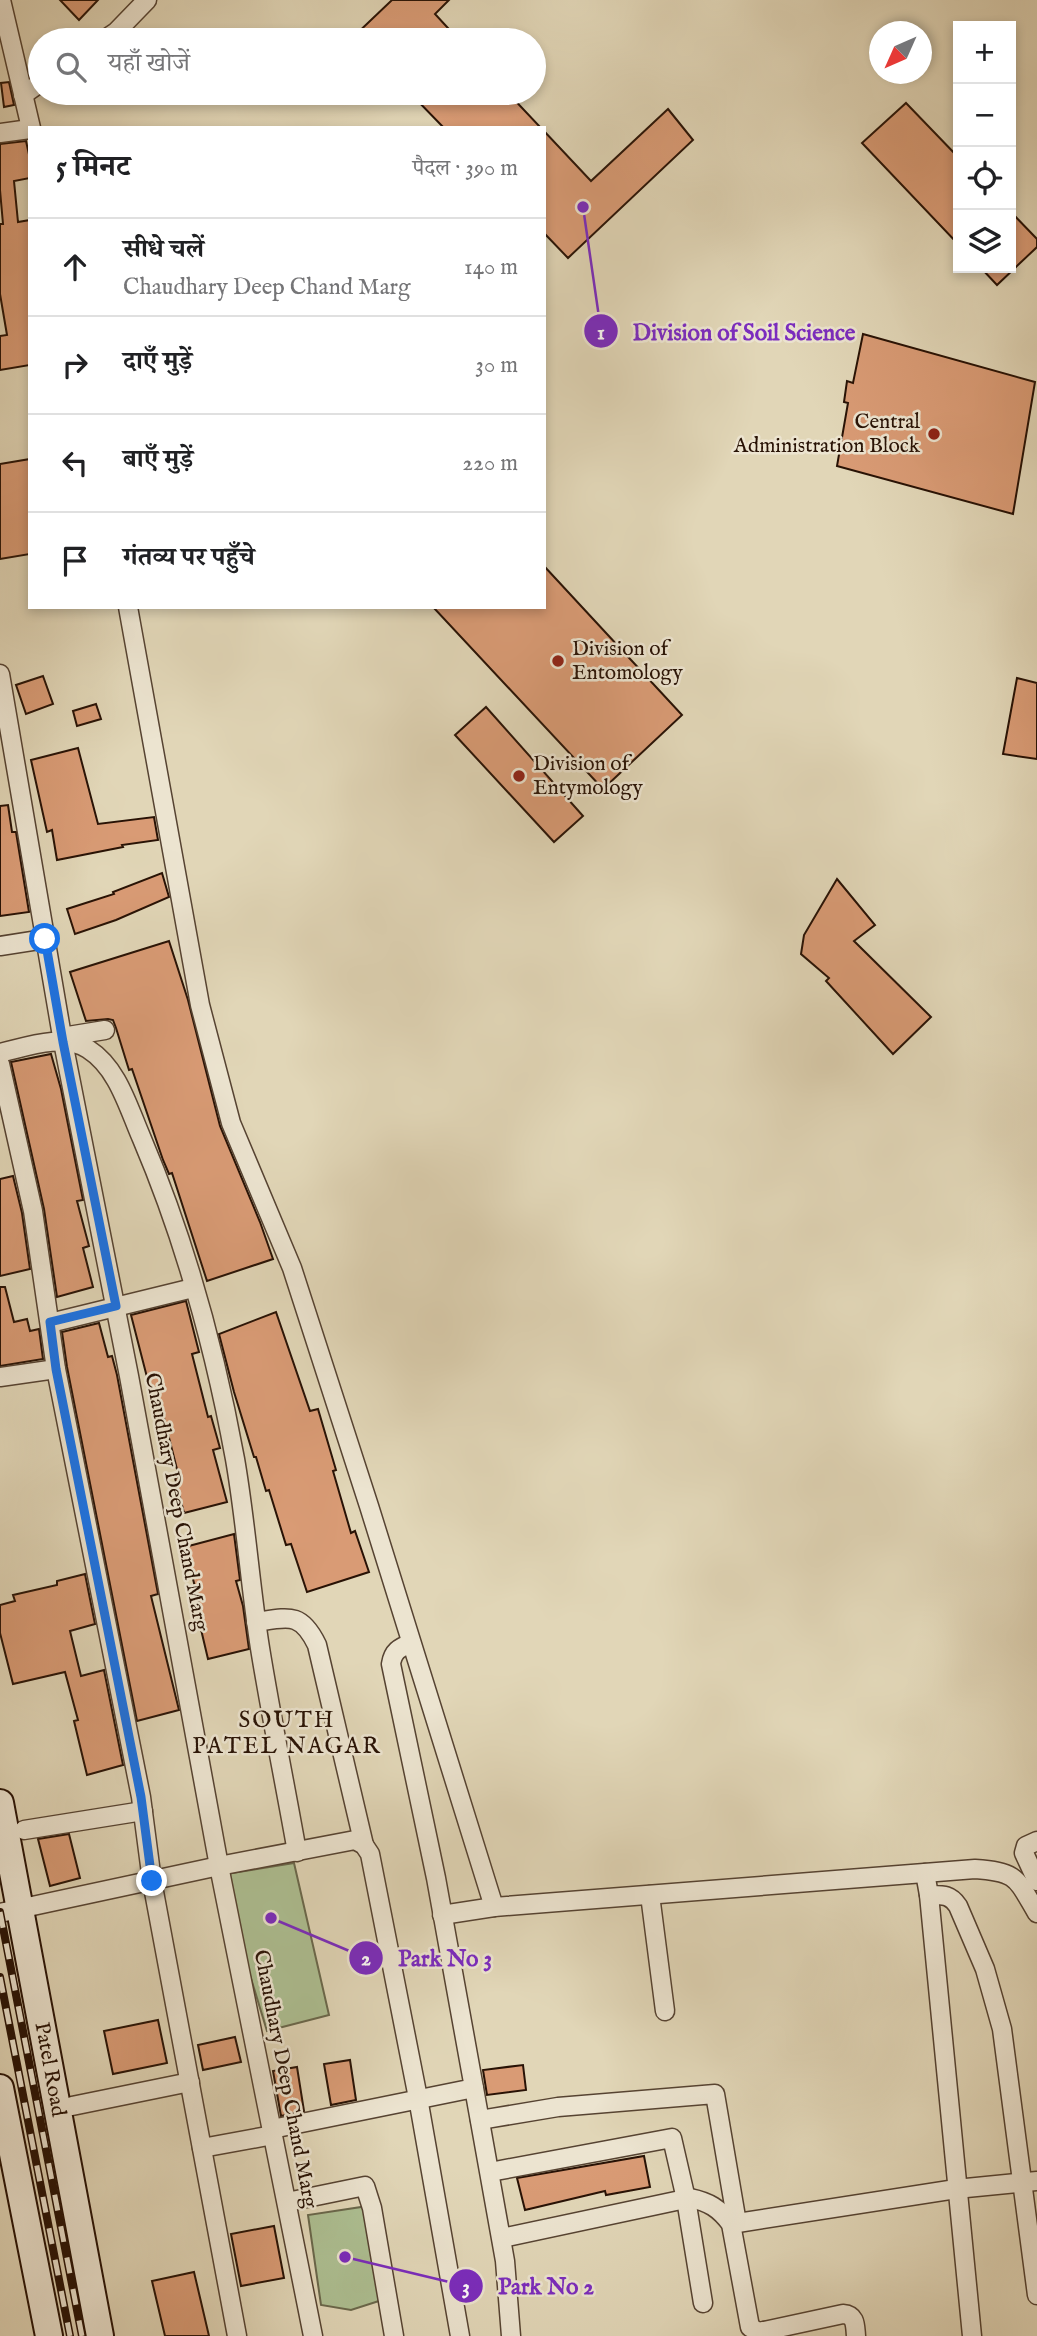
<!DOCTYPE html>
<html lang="hi">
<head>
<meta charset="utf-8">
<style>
	body { margin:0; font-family:"IM FELL English","Noto Serif Devanagari",serif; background:#f2f2f2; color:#202124 }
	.controls { position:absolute; right:21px; top:21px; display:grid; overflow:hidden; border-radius:0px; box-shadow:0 4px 10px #0003 }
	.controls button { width:63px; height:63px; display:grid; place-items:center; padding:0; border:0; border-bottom:2px solid #e0e0e0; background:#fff; color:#202124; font:35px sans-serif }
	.compass { position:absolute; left:869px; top:21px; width:63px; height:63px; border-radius:50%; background:#fff; box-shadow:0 4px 10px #0003; rotate:225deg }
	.stop { position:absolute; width:21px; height:21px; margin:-16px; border:5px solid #1a73e8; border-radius:50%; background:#fff }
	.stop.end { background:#1a73e8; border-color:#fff; box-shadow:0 2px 7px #0008 }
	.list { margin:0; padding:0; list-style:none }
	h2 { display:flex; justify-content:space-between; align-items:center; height:91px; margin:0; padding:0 28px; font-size:30px }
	h2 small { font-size:23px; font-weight:400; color:#757577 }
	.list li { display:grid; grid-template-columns:46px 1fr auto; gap:21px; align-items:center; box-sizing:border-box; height:98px; padding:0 28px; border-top:2px solid #e0e0e0 }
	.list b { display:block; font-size:26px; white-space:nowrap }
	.list p { margin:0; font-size:23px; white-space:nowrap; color:#757577 }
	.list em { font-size:23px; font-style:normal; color:#757577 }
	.icon { flex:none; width:38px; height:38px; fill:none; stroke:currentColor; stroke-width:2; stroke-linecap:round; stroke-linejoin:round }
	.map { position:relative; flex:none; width:1037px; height:2336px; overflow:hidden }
	.search { position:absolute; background:#fff; box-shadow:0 4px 10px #0003; left:28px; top:28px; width:518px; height:77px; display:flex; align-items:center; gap:18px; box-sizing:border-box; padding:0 24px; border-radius:38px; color:#757577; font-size:26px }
	.panel { position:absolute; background:#fff; box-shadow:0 4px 10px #0003; left:28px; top:126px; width:518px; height:483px; border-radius:0px }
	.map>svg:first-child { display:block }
	.green { fill:#adbf92; stroke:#6a684c; stroke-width:2 }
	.building { fill:#d99b75; stroke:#281205; stroke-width:2 }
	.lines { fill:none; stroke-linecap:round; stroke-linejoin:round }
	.minor-casing { stroke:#564332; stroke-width:21 }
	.secondary-casing { stroke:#281205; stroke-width:30 }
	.minor { stroke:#ece4d0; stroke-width:18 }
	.secondary { stroke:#ece4d0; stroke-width:26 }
	.rail-casing { stroke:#281205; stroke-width:8 }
	.rail { stroke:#ece4d0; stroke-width:5; stroke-dasharray:16; stroke-linecap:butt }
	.route { stroke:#1a73e8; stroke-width:9 }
	.poi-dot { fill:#8f2418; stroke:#ece4d0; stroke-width:2.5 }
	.labels { text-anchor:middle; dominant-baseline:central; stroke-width:5; stroke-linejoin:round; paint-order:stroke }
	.poi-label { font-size:21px; fill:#281205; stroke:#ece4d0; text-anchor:start }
	.street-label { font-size:21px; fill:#281205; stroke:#ece4d0 }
	.neighbourhood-label { font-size:23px; letter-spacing:2px; fill:#281205; stroke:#ece4d0 }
	.leader { fill:none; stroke:#7b2cbf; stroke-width:2.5 }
	.callout-dot { fill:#7b2cbf; stroke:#ece4d0; stroke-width:2.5 }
	.mark-label { font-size:21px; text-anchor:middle; font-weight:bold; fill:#fff }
	.callout-label { font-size:23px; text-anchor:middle; font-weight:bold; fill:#7b2cbf; stroke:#ece4d0; stroke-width:5; stroke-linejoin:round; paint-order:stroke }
</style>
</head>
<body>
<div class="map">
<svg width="1037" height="2336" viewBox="0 0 1037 2336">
	<rect width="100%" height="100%" fill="#e1d6b7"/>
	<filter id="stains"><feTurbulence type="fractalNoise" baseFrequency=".00286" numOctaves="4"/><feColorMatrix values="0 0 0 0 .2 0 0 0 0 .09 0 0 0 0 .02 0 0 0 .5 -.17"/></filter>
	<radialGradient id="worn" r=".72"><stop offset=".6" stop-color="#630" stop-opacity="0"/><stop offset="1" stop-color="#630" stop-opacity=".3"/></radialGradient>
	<g class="green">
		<path d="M294 1863 329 2015 267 2031 246 1962 226 1874Z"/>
		<path d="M368 2206 382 2300 351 2310 321 2305 308 2215Z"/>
	</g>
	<g class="building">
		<path d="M60 0H98L79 20Z"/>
		<path d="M392 0H449L435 14 459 40H350Z"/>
		<path d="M9 82 14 105 4 107 1 83Z"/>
		<path d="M410 93H508L541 128H444Z"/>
		<path d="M906 103 958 157V244L862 143Z"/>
		<path d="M668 109 693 140 568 258 544 233V131L591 181Z"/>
		<path d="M26 141 30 159V178L14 181 18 222 30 220V365L0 370V336L7 335 0 294V224H3L0 190V144Z"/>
		<path d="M1011 212 1037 239V247L997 285 981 268H1011Z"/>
		<path d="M863 334 1035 382 1013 514 837 466 848 403 844 402 847 381 853 383Z"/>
		<path d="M30 459V554L0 559V464Z"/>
		<path d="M544 566 682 715 603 789 433 607H544Z"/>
		<path d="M43 676 53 704 26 714 16 685Z"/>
		<path d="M1017 678 1037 683V759L1003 754Z"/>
		<path d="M96 704 101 719 77 726 73 711Z"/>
		<path d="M486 707 583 816 554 842 455 735Z"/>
		<path d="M78 748 98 824 154 817 158 840 122 845 123 847 57 860 52 830 47 832 31 760Z"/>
		<path d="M8 805 12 832H16L29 912 0 916V806Z"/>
		<path d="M162 873 169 897 116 920 75 934 67 909 114 894 113 892Z"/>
		<path d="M837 879 875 925 854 941 931 1017 893 1054 826 981 829 978 801 954 804 935Z"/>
		<path d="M169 941 188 1000 220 1126 260 1222 273 1259 207 1281 172 1173 169 1174 163 1160 132 1069 129 1070 116 1028 113 1020 108 1019 86 1021 70 972Z"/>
		<path d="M51 1054 61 1089 83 1200 77 1201 89 1246 83 1248 93 1287 57 1297 44 1209 11 1062Z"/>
		<path d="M13 1176 22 1213 30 1269 0 1276V1179Z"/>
		<path d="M0 1287H5L14 1322 27 1319 30 1331 39 1329 43 1359 0 1366Z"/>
		<path d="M186 1301 199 1352 192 1354 208 1417 211 1416 220 1448 213 1450 227 1502 184 1513 175 1478 179 1477 164 1418 158 1420 131 1315Z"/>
		<path d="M276 1312 310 1411 318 1409 336 1470 333 1471 351 1533 355 1531 369 1572 307 1592 291 1544 286 1545 269 1490 266 1491 256 1457H254L234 1392 219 1334Z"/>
		<path d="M99 1323 108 1357 112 1356 117 1375 158 1594 151 1596 179 1710 137 1721 67 1367 62 1332Z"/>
		<path d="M234 1534 240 1580 236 1581 243 1606 249 1649 208 1659 195 1604 199 1603 185 1547Z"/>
		<path d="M85 1574 95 1624 70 1631 81 1676 104 1670 123 1765 87 1775 74 1721 78 1720 65 1672 13 1684 0 1633V1605L15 1601 13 1595 57 1585V1581Z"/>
		<path d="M69 1834 80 1878 50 1886 38 1839Z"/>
		<path d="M158 2020 167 2063 113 2074 104 2031Z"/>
		<path d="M235 2037 241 2062 203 2070 198 2045Z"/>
		<path d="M350 2060 356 2100 331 2105 324 2064Z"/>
		<path d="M523 2065 526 2090 487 2095 483 2070Z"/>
		<path d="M297 2067 304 2111 281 2116 273 2071Z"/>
		<path d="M644 2156 650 2187 606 2195 605 2191 525 2210 517 2178Z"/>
		<path d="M274 2226 284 2278 241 2286 231 2234Z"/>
		<path d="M194 2272 209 2336H165L152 2281Z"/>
	</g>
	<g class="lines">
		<defs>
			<g id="minor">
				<path d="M1 0 31 128"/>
				<path d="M104 40 116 32 147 0"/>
				<path d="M23 95 40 83"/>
				<path d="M0 133 30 129"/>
				<path d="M128 607 200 1005 231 1123 292 1268 369 1506 494 1907 975 1869C1018 1872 1016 1878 1037 1913"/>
				<path d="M0 674 63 1042 129 1376 219 1866 313 2336"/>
				<path d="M0 946 45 939"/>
				<path d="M62 1037 105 1030"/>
				<path d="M0 1053C26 1047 63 1033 88 1049 118 1068 128 1107 142 1139 185 1240 215 1350 235 1459 246 1522 250 1585 260 1648 271 1716 285 1784 297 1852"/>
				<path d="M0 1064 33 1211 56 1369"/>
				<path d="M50 1323 193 1288"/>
				<path d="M0 1377 56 1369 141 1797 152 1881 237 2336"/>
				<path d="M256 1622C289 1617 301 1612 317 1645L364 1845"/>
				<path d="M24 1830 143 1811"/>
				<path d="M1037 1841 1026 1846 1024 1853 1037 1881"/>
				<path d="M925 1873 929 1895C942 1895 950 1894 958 1906L985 1969 1002 2029 1037 2295"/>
				<path d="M650 1895 665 2011"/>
				<path d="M929 1895 972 2336"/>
				<path d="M0 1913 219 1866 355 1840 364 1845 370 1854 418 2098 460 2336"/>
				<path d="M442 1915 494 1907"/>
				<path d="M474 2088 505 2261 511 2336"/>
				<path d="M72 2106 190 2082"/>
				<path d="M480 2120 558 2107 715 2094 737 2223"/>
				<path d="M272 2129 474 2088 436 1878 391 1664C393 1651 399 1648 411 1643"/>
				<path d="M202 2148 273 2135"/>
				<path d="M490 2172 672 2138 686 2199 703 2303"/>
				<path d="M287 2202 365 2186 372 2208 394 2336"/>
				<path d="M731 2224 956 2189 1037 2181"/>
				<path d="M502 2238 690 2198C709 2202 719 2208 731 2224L750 2327 758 2332 764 2331V2336"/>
				<path d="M764 2331 843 2314C856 2315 855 2325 856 2336"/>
			</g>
			<g id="secondary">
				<path id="s1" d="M0 1803 100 2336"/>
				<path d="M0 2088 49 2336"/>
			</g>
		</defs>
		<use href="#minor" class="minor-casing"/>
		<use href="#secondary" class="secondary-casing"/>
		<use href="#minor" class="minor"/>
		<use href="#secondary" class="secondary"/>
		<defs>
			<g id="rail">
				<path d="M0 1912 82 2336"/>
				<path d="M0 1977 70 2336"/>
			</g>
		</defs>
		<use href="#rail" class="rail-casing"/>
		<use href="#rail" class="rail"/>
	</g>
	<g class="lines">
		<path class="route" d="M45 939 63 1042 116 1306 50 1322 56 1369 141 1797 152 1881"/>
	</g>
	<g class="poi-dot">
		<circle cx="934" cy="434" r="7"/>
		<circle cx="558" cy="661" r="7"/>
		<circle cx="519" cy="776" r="7"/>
	</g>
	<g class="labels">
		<g class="poi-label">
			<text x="920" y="422" text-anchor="end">Central<tspan x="920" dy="24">Administration Block</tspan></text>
			<text x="572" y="649">Division of<tspan x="572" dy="24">Entomology</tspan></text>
			<text x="533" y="764">Division of<tspan x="533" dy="24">Entymology</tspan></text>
		</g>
		<g class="street-label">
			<text transform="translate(176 1502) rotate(79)">Chaudhary Deep Chand Marg</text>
			<text stroke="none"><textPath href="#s1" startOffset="271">Patel Road</textPath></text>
			<text transform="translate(285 2079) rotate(79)">Chaudhary Deep Chand Marg</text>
		</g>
		<g class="neighbourhood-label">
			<text x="287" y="1720">SOUTH<tspan x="287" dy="26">PATEL NAGAR</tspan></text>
		</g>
	</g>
	<path class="leader" d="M583 207L601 331M271 1918L366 1958M345 2257L466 2286"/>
	<g class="callout-dot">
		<circle cx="583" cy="207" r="7"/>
		<circle cx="271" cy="1918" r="7"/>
		<circle cx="345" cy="2257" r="7"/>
		<circle cx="601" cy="331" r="18"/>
		<circle cx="366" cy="1958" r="18"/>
		<circle cx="466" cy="2286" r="18"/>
	</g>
	<g class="mark-label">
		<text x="601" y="339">1</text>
		<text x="366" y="1965">2</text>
		<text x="466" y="2293">3</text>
	</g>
	<g class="callout-label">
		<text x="744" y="340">Division of Soil Science</text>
		<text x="445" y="1966">Park No 3</text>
		<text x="546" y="2294">Park No 2</text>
	</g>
	<rect width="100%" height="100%" filter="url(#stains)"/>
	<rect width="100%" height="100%" fill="url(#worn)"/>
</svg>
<div class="controls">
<button>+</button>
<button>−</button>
<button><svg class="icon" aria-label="locate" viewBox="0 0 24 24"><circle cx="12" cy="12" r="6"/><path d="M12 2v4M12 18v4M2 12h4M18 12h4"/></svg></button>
<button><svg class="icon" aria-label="layers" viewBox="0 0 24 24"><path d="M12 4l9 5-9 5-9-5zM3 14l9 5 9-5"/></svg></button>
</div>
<svg class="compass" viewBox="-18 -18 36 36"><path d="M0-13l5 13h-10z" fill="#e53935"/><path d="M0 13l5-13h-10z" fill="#757577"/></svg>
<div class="stop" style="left:45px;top:939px"></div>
<div class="stop end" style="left:152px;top:1881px"></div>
<div class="search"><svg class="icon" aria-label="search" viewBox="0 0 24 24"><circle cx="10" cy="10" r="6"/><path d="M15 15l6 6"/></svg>यहाँ खोजें</div>
<section class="panel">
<h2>5 मिनट<small>पैदल · 390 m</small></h2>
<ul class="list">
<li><svg class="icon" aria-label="ahead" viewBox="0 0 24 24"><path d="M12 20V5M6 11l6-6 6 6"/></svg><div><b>सीधे चलें</b><p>Chaudhary Deep Chand Marg</p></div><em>140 m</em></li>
<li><svg class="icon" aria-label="right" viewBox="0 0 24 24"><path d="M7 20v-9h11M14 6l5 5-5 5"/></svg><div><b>दाएँ मुड़ें</b></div><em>30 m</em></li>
<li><svg class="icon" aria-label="left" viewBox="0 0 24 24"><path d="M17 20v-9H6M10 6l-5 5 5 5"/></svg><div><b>बाएँ मुड़ें</b></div><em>220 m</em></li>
<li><svg class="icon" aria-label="arrive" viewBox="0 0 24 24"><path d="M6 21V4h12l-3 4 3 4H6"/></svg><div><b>गंतव्य पर पहुँचे</b></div></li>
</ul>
</section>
</div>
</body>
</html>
